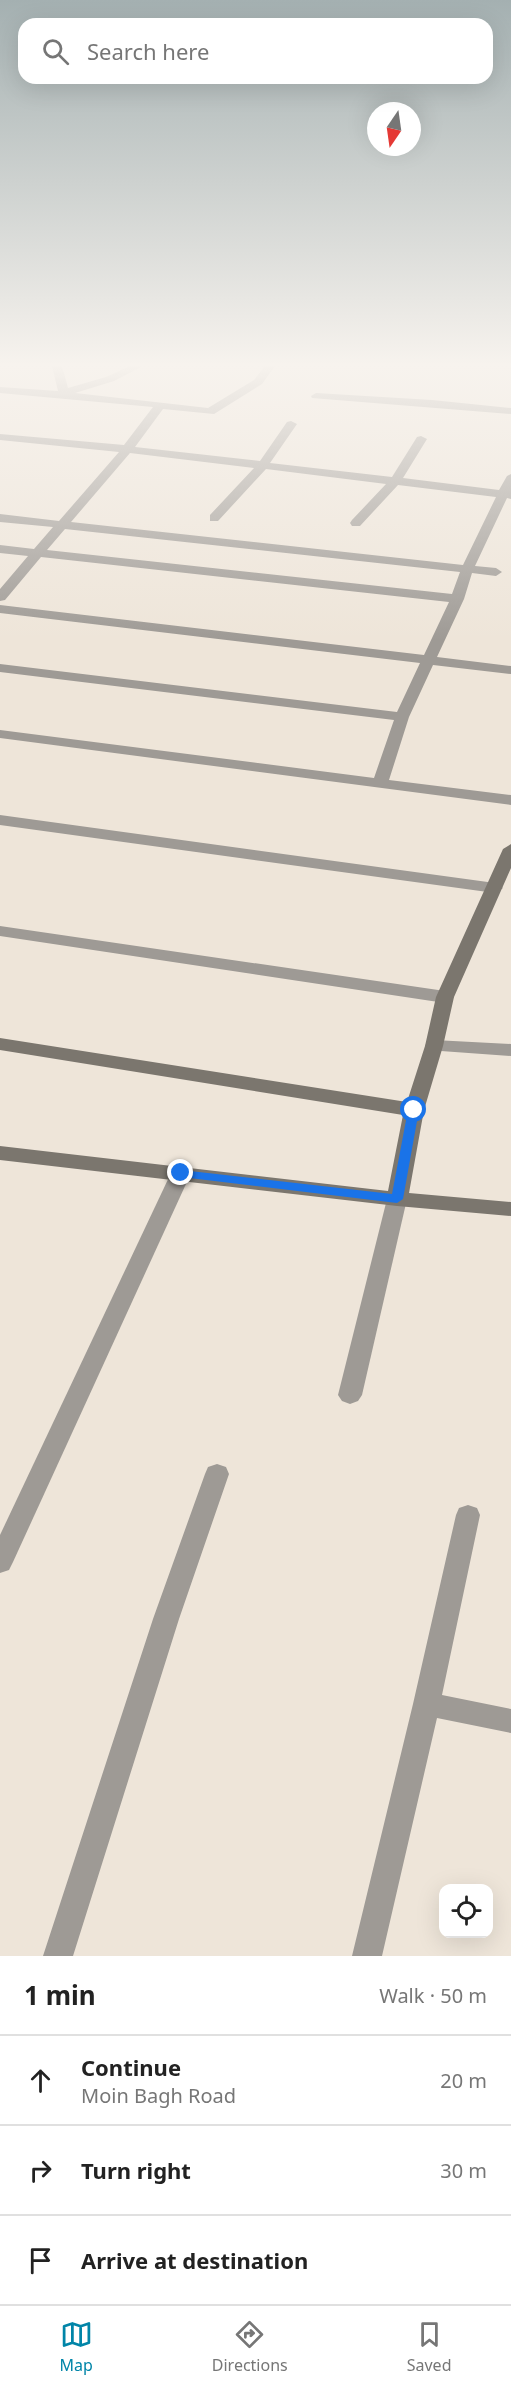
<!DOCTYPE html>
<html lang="en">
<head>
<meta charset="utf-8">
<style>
	body { margin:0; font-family:"Noto Sans",sans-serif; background:#f2f2f2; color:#222 }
	.controls { position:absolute; right:18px; bottom:18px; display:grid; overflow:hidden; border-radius:12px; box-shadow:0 6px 24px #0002 }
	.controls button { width:54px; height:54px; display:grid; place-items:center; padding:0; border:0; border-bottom:2px solid #e0e0e0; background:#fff; color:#222; font:30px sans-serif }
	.compass { position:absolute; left:367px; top:102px; width:54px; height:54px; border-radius:50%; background:#fff; box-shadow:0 6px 24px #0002; rotate:193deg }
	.stop { position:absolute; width:18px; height:18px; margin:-14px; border:4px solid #1a73e8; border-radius:50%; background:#fff }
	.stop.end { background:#1a73e8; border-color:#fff; box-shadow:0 2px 6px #0008 }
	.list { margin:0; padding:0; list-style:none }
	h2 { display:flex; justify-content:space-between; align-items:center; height:78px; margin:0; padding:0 24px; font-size:26px }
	h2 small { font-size:20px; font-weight:400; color:#767676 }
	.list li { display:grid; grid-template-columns:39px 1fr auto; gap:18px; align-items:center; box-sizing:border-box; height:90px; padding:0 24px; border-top:2px solid #e0e0e0 }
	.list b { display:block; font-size:22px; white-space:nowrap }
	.list p { margin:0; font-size:20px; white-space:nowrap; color:#767676 }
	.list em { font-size:20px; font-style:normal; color:#767676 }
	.icon { flex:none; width:33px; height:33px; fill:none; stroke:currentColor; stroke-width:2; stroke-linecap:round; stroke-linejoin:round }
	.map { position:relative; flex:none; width:511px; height:1956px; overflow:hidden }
	.search { position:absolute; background:#fff; box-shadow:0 6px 24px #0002; left:18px; right:18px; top:18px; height:66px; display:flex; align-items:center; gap:15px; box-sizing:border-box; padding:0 21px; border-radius:18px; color:#767676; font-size:22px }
	.sheet { height:348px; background:#fff }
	nav { display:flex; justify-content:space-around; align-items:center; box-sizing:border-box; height:84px; border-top:2px solid #e0e0e0; background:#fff; font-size:16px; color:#767676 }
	nav a { display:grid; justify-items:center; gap:3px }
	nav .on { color:#0185a8 }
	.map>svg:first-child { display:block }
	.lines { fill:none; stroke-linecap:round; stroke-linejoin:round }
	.street { fill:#9e9a95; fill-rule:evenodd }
	.secondary { fill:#7b766e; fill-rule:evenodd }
	.route { fill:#1a73e8 }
</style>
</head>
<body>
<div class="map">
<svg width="511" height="1956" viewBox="0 0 511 1956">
	<rect width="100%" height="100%" fill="#eee5d9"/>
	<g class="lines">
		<g class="street">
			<path d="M52 366H62L68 388 106 377 130 366H143L114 381 75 393 208 408 254 380 265 366H275L262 384 214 414 163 409 135 447 260 461 287 422 291 421 297 424 270 463 392 477 417 437 421 436 427 439 403 478 499 490 507 476 511 474V499L507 498 475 566 496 568 502 572 496 576 472 573 464 599 437 657 511 666V674L433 665 409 717 389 780 511 795V805L0 738V730L374 778 394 720 0 672V664L397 712 420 663 0 613V605L424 655 449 602 41 557 5 600 0 601V589L28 556 0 553V545L34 549 53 527 0 522V514L59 521 119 452 0 440V434L124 445 153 407 0 393V387L58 391ZM130 453 254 468 210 515V521H218L266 469 386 484 352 520 350 523 352 526H360L398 485 496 497 463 565 71 522ZM65 529 460 572 452 594 47 550Z"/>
			<path d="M316 393 432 400 511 408V414L312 398 311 396Z"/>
			<path d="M0 815 495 883 503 888 495 893 0 825Z"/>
			<path d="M0 926 445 991 451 993 454 997 451 1001 445 1003 0 936Z"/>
			<path d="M434 1040 511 1044V1056L427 1050 425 1046 427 1042Z"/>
			<path d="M181 1166 188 1168 191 1173 13 1562 9 1570 0 1573V1535L171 1173 174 1168Z"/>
			<path d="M397 1192 404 1194 407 1199 362 1395 358 1401 350 1404 342 1401 338 1395 387 1199 390 1194Z"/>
			<path d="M217 1464 226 1467 229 1474 179 1619 73 1956H43L153 1619 205 1474 208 1467Z"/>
			<path d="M468 1505 477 1508 480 1515 442 1695 511 1709V1733L437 1718 382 1956H352L413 1704 456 1515 459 1508Z"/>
		</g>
		<path class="secondary" d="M511 844V868L454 997 443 1046 424 1110 409 1193 511 1202V1216L397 1206 0 1160V1146L388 1191 403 1115 0 1050V1038L407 1102 425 1046 436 997 503 849Z"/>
	</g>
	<linearGradient id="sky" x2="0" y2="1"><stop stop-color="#a4b0b1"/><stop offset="0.57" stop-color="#f7f3ee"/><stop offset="1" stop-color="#f7f3ee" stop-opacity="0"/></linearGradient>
	<rect width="511" height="640" fill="url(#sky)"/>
	<path class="route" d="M414 1106 419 1110 403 1199 397 1203 181 1177 176 1173 181 1170 392 1194 408 1110Z"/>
</svg>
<div class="controls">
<button><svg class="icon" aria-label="locate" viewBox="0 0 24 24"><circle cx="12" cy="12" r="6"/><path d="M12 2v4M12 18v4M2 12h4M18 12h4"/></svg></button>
</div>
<svg class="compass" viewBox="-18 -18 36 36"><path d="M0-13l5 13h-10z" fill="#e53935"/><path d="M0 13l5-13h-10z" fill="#767676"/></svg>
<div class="stop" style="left:414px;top:1110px"></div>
<div class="stop end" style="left:181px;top:1173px"></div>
<div class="search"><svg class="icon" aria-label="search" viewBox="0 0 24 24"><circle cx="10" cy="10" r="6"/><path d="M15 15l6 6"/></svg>Search here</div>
</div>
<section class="sheet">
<h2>1 min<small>Walk · 50 m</small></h2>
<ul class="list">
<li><svg class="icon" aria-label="ahead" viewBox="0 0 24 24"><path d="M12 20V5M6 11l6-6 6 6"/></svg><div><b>Continue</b><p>Moin Bagh Road</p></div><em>20 m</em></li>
<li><svg class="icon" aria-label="right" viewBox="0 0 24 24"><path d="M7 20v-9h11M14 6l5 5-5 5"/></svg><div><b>Turn right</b></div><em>30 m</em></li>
<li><svg class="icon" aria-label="arrive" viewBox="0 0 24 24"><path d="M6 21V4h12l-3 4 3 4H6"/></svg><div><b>Arrive at destination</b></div></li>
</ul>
</section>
<nav>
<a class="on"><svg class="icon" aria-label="map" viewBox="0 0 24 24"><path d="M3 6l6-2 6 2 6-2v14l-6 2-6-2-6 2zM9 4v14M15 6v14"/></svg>Map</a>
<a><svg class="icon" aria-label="directions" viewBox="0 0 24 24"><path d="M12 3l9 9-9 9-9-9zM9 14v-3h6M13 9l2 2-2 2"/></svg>Directions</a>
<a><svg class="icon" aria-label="saved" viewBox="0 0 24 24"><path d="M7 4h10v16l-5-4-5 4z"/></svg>Saved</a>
</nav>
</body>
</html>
